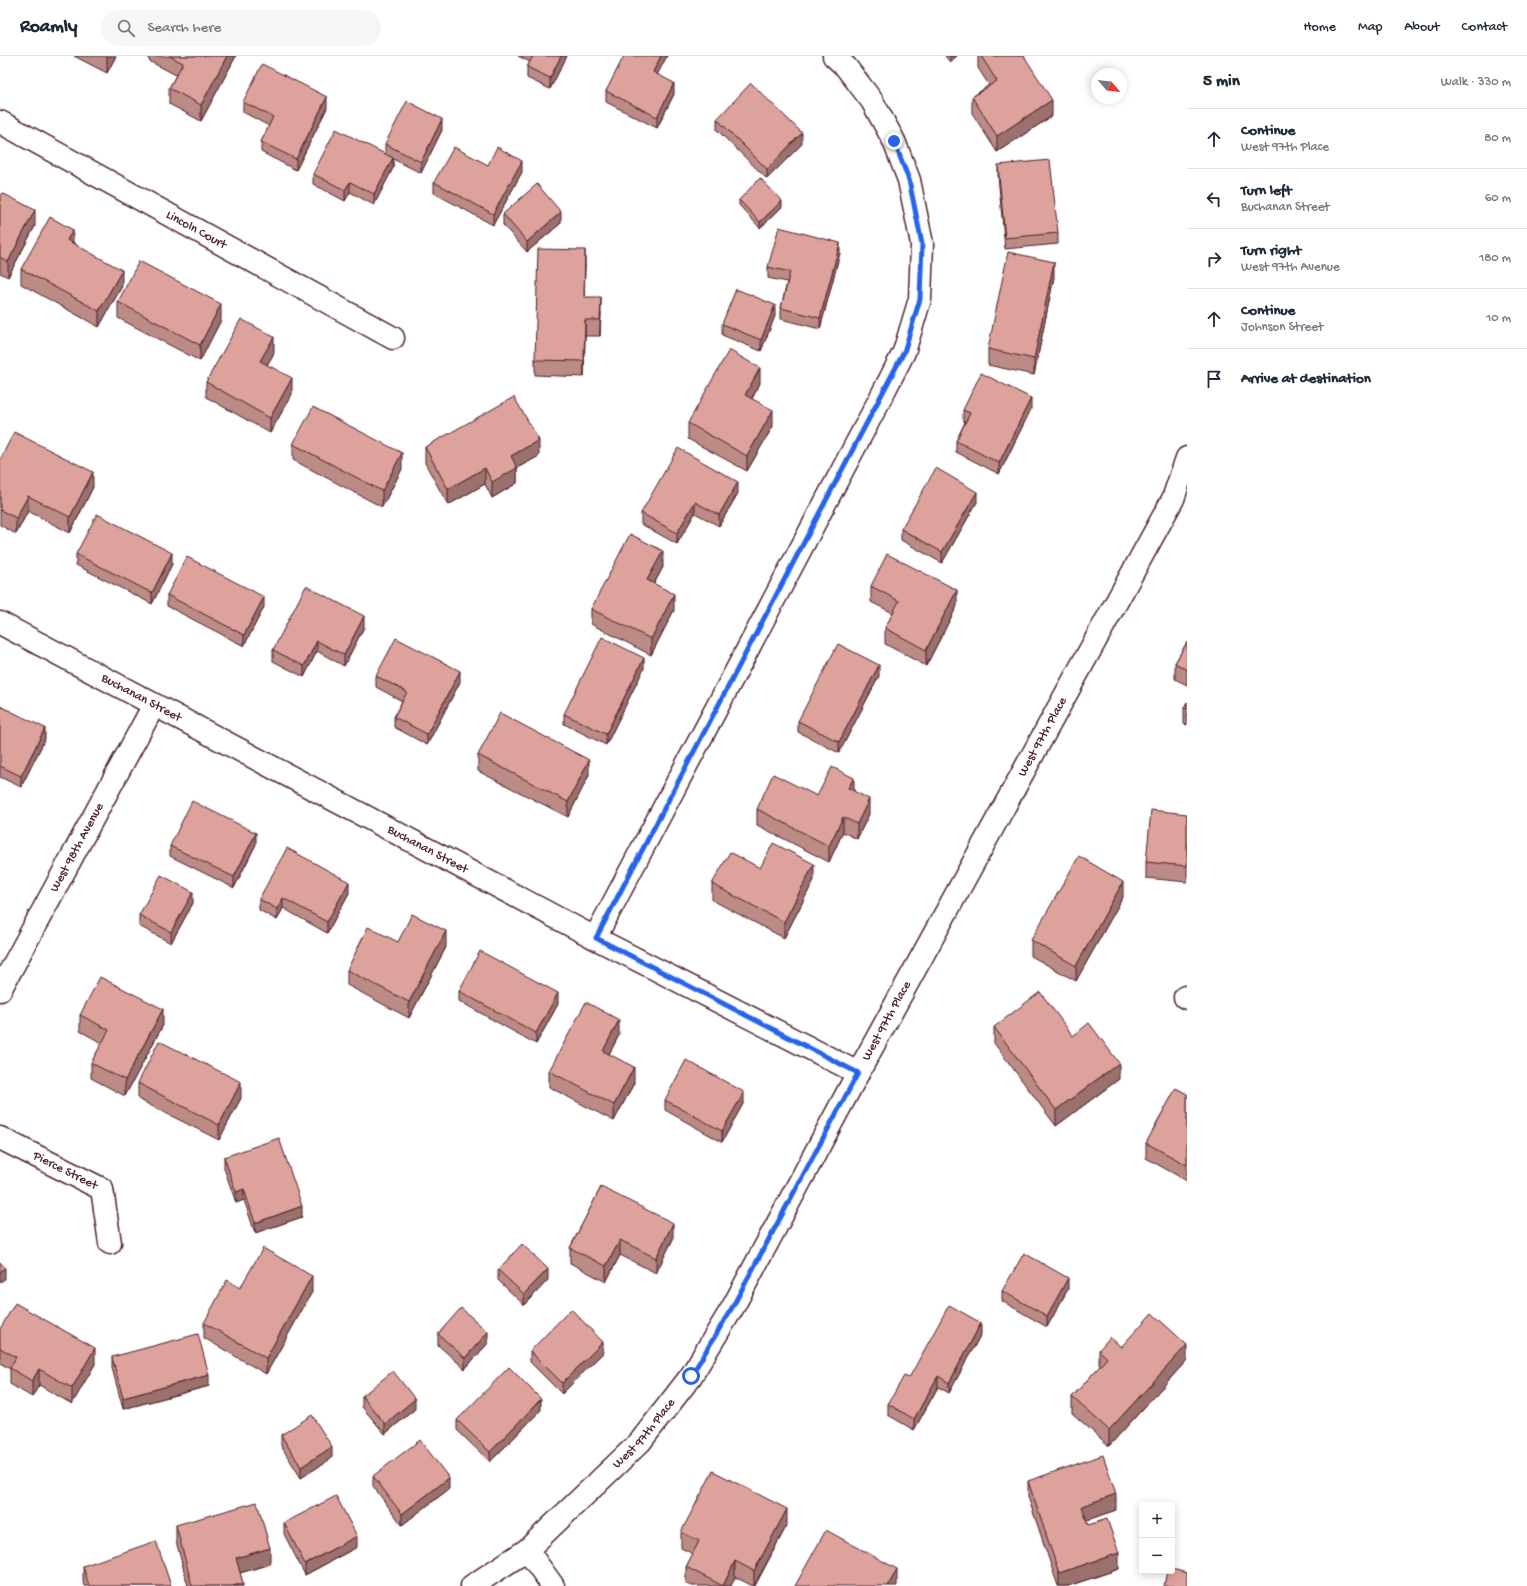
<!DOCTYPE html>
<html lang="en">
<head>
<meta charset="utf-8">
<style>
	body { margin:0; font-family:"Gochi Hand",sans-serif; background:#f6f6f7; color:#1f2937 }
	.controls { position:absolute; right:12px; bottom:12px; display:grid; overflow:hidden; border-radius:4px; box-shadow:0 2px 10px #0003 }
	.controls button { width:36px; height:36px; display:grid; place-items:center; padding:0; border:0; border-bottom:1px solid #e0e1e3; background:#fff; color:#1f2937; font:20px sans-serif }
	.compass { position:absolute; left:1091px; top:12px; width:36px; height:36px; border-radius:50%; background:#fff; box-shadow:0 2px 10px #0003; rotate:118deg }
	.stop { position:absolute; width:12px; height:12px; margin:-9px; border:3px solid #2563eb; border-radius:50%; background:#fff }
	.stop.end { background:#2563eb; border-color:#fff; box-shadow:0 1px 4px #0008 }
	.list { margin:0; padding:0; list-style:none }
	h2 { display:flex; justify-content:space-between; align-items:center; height:52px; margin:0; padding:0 16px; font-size:17px }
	h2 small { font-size:13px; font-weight:400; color:#747a83 }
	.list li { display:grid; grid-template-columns:26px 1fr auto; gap:12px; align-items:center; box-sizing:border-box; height:60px; padding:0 16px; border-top:1px solid #e0e1e3 }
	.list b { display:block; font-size:15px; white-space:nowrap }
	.list p { margin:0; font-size:13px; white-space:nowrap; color:#747a83 }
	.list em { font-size:13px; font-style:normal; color:#747a83 }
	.icon { flex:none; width:22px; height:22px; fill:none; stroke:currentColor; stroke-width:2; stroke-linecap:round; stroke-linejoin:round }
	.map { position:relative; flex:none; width:1187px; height:1530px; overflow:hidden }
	header { display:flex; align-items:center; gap:24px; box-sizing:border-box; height:56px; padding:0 20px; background:#fff; border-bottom:1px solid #e0e1e3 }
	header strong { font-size:19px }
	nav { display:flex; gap:22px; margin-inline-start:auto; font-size:14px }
	.search { width:280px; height:36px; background:#f6f6f7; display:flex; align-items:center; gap:10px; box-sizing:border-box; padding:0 14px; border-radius:22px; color:#747a83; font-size:15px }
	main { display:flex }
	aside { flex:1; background:#fff }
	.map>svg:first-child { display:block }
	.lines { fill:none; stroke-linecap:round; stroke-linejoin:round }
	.street-casing { stroke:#4a1f2b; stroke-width:25 }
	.street { stroke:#fff; stroke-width:22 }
	.wall { fill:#bd8b85; stroke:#4a1f2b }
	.shaded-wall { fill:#9a716c; stroke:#4a1f2b }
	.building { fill:#dca29b; stroke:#4a1f2b }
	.route { stroke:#2563eb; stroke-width:5 }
	.labels { text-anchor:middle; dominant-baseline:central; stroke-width:3.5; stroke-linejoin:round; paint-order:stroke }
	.street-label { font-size:13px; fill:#4a1f2b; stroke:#fff }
</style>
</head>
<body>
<header>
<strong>Roamly</strong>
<div class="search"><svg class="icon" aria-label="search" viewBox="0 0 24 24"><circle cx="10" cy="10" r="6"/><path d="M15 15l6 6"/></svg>Search here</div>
<nav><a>Home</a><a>Map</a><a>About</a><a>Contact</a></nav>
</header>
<main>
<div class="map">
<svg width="1187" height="1530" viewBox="0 0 1187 1530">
	<rect width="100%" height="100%" fill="#fff"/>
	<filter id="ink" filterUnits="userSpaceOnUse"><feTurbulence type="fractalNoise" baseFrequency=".025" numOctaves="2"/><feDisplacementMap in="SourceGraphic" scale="8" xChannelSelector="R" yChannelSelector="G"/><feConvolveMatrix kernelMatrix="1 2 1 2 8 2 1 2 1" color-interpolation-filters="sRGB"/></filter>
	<g filter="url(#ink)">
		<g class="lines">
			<defs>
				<g id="street">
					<path id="s1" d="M0 66 393 282"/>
					<path id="s2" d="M0 567 595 882 858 1017"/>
					<path d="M595 882 880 343 904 296 920 243 922 188 909 124 894 85 872 45 846 11 834 0"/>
					<path id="s3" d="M0 934 154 649"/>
					<path d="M1185 941 1187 942"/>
					<path id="s4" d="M0 1082 102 1133 110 1187"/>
					<path d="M527 1494 553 1530"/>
					<path id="s5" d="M472 1530 527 1494 640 1386 691 1320 733 1251 858 1017 1173 443 1187 402"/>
				</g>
			</defs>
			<use href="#street" class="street-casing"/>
			<use href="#street" class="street"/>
		</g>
		<g class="wall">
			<path d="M74 0H116L107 17Z"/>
			<path d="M149 0H236L201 65 169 48V32L176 19 149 5Z"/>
			<path d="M518 0H567L550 33 527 22V11L530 6Z"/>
			<path d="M945 0H957L950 6Z"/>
			<path d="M978 0H1024L1052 60 997 96 972 57V41L989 29 978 12Z"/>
			<path d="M657 18 674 38 657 72 606 46V35Z"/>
			<path d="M243 46 327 52 296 114 261 96V86L269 70 243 56Z"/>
			<path d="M717 63 802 88 767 123 717 74Z"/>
			<path d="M442 74 421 117 393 103V112L374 149 350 136 345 145 313 128V118L385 98V88Z"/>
			<path d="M488 109 522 116 493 169 434 137V126Z"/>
			<path d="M998 109 1058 177V188L1005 193 998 120Z"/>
			<path d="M0 141 35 170 8 221 0 217Z"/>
			<path d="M739 144 782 151 760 172 739 149Z"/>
			<path d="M503 158 561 167 527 196 503 169Z"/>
			<path d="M73 186 122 230 99 271 21 228V213Z"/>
			<path d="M840 197 820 273 781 263V252L787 226 768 222V211Z"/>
			<path d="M585 209 584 241 601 257 600 280H585L584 321 535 319V304Z"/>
			<path d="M1054 221 1034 319 988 309V293Z"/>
			<path d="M118 246 221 264 200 305 118 262Z"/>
			<path d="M775 260 761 295 722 279V268Z"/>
			<path d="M274 297 267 309 292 338 270 377 206 341V326Z"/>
			<path d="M760 327 752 343 773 370 747 415 688 383V367Z"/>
			<path d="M1031 353 999 418 956 396V385L965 366 963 364V354Z"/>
			<path d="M293 388 402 413 382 451 293 404Z"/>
			<path d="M425 391 539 400 517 412V427L492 442 485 428 448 449 425 407Z"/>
			<path d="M0 404 93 431 70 477 28 455 16 478 0 469Z"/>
			<path d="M738 437 719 470 695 457 677 488 641 468V457Z"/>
			<path d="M977 446 942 507 901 484V473Z"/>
			<path d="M76 498 172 508 152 548 76 509Z"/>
			<path d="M663 511 654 528 674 554 651 599 591 568V553Z"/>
			<path d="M871 530 957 550 926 610 885 588V572L893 557 871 546Z"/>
			<path d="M167 539 264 551 244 590 167 550Z"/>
			<path d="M364 571 344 610 317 595 304 621 273 605V594Z"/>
			<path d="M1187 586V629L1175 623V607Z"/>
			<path d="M644 612 606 689 564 668V658Z"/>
			<path d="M376 620 460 626 427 689 394 671V661L402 645 376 631Z"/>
			<path d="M879 620 839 697 798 676V665Z"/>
			<path d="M1187 646V669L1184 668V652Z"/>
			<path d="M0 650 45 683 21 731 0 721Z"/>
			<path d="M478 699 589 719 568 761 478 715Z"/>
			<path d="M854 735 869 758 857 783 843 776 829 806 757 769V753L817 740Z"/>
			<path d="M1187 758V826L1146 822V806Z"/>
			<path d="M256 788 234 832 170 800V790Z"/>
			<path d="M814 824 784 882 712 844V828Z"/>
			<path d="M349 837 327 877 283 852 277 864 259 854V843Z"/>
			<path d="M1123 841 1076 925 1031 900V884Z"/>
			<path d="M193 847 171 887 139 870V859Z"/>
			<path d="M398 886 446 891 409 962 347 929V914Z"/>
			<path d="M459 935 558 948 536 988 459 945Z"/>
			<path d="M80 959 163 969 125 1040 91 1022V1007L102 987 80 975Z"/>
			<path d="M994 971 1119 1023 1056 1070 994 987Z"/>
			<path d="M619 979 609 998 634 1027 614 1065 549 1031V1015Z"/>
			<path d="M138 1027 241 1042 219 1084 138 1043Z"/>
			<path d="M1187 1038V1125L1146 1102V1087Z"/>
			<path d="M665 1044 744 1046 722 1086 665 1054Z"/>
			<path d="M224 1101 302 1161 255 1177 244 1144 236 1147 224 1112Z"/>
			<path d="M601 1131 673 1183 656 1217 620 1199 606 1226 570 1207V1192Z"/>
			<path d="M498 1214 548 1224 524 1249 498 1224Z"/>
			<path d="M240 1232 312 1236 266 1318 204 1282V1267Z"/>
			<path d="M1068 1233 1047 1271 1002 1245V1235Z"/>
			<path d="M0 1273 95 1308 72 1348 39 1329 32 1341 10 1328V1313L0 1307Z"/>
			<path d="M438 1278 488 1287 465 1313 438 1289Z"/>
			<path d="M981 1278 949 1337 938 1331 914 1374 888 1359V1348L909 1322Z"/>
			<path d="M1121 1291 1187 1304 1109 1390 1072 1357V1341L1100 1310 1099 1309V1294Z"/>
			<path d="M530 1295 603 1297 562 1338 530 1306Z"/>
			<path d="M112 1301 209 1330 123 1353 112 1312Z"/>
			<path d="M362 1340 415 1353 385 1378 362 1351Z"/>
			<path d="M541 1354 490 1406 457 1374V1364Z"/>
			<path d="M281 1379 332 1402 301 1422 281 1390Z"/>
			<path d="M373 1420 449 1433 402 1469 373 1430Z"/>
			<path d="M1028 1425 1116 1454 1086 1464 1088 1469 1119 1513 1068 1530H1058L1028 1441Z"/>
			<path d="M284 1467 357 1491 305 1519 284 1478Z"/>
			<path d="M176 1469 270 1508 240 1517 243 1530H188L176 1485Z"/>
			<path d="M787 1469 755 1530H753L735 1521 731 1530H692L686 1527V1511L693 1498 681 1492V1476Z"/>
			<path d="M83 1510 171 1530H84L83 1525Z"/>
		</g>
		<g class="shaded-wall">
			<path d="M108 0H116L107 17V1Z"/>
			<path d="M227 0H236L201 65V49Z"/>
			<path d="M561 0H567L550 33V22Z"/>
			<path d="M661 0H667L653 27V16Z"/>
			<path d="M950 0H957L950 6Z"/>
			<path d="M674 27V38L657 72V61Z"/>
			<path d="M327 41V52L296 114V103Z"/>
			<path d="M1052 44V60L997 96V80Z"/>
			<path d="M442 63V74L421 117V106Z"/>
			<path d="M802 77V88L767 123V113Z"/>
			<path d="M393 102V112L374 149V138Z"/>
			<path d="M522 105V116L493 169V158Z"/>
			<path d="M350 126V136L345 145V134Z"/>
			<path d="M782 145V151L760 172V166Z"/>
			<path d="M35 154V170L8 221V206Z"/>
			<path d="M561 156V167L527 196V186Z"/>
			<path d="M73 174V189L67 184Z"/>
			<path d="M840 187V197L820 273V262Z"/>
			<path d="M585 194V209L584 256V241Z"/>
			<path d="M1054 206V221L1034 319V303Z"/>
			<path d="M122 214V230L99 271V255Z"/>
			<path d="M601 241V257L600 280V264Z"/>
			<path d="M221 248V264L200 305V289Z"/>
			<path d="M775 249V260L761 295V284Z"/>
			<path d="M585 264V280L584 321V305Z"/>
			<path d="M274 281V297L260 321V305Z"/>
			<path d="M760 312V327L745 355V339Z"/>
			<path d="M292 322V338L270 377V362Z"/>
			<path d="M1031 342V353L999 418V407Z"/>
			<path d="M773 354V370L747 415V400Z"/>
			<path d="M539 384V400L517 412V427L492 442V426L511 400Z"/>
			<path d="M402 397V413L382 451V435Z"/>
			<path d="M485 412V428L448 449V433Z"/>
			<path d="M93 416V431L70 477V461Z"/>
			<path d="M738 426V437L719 470V459Z"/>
			<path d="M977 436V446L942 507V496Z"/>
			<path d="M28 440V455L16 478V462Z"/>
			<path d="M695 446V457L677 488V477Z"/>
			<path d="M663 495V511L647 540V524Z"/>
			<path d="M172 497V508L152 548V537Z"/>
			<path d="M957 534V550L926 610V594Z"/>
			<path d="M674 538V554L651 599V583Z"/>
			<path d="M264 541V551L244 590V579Z"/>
			<path d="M364 560V571L344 610V599Z"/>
			<path d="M317 585V595L304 621V610Z"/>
			<path d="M644 602V612L606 689V678Z"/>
			<path d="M879 609V620L839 697V686Z"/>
			<path d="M460 615V626L427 689V678Z"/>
			<path d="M45 672V683L21 731V720Z"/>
			<path d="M589 704V719L568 761V746Z"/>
			<path d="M854 722V737L848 732Z"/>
			<path d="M869 743V758L857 783V768Z"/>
			<path d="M843 761V776L829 806V790Z"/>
			<path d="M256 777V788L234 832V821Z"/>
			<path d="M814 808V824L784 882V866Z"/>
			<path d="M349 826V837L327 877V866Z"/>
			<path d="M1123 826V841L1076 925V910Z"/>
			<path d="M193 836V847L171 887V876Z"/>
			<path d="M283 842V852L277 864V853Z"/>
			<path d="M446 875V891L409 962V946Z"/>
			<path d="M558 937V948L536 988V977Z"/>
			<path d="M163 953V969L125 1040V1024Z"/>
			<path d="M619 964V979L603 1010V995Z"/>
			<path d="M1119 1007V1023L1056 1070V1054Z"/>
			<path d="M634 1011V1027L614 1065V1049Z"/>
			<path d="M241 1026V1042L219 1084V1069Z"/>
			<path d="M744 1036V1046L722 1086V1075Z"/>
			<path d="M244 1133V1144L236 1147V1136Z"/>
			<path d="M302 1150V1161L255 1177V1167Z"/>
			<path d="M673 1167V1183L656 1217V1202Z"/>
			<path d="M620 1184V1199L606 1226V1210Z"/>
			<path d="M5 1212V1223L0 1226V1216Z"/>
			<path d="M548 1213V1224L524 1249V1238Z"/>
			<path d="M312 1220V1236L266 1318V1302Z"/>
			<path d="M1068 1222V1233L1047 1271V1260Z"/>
			<path d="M981 1267V1278L949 1337V1327Z"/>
			<path d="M488 1276V1287L465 1313V1302Z"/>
			<path d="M603 1286V1297L562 1338V1327Z"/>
			<path d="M1187 1289V1304L1109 1390V1374Z"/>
			<path d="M95 1292V1308L72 1348V1332Z"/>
			<path d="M39 1313V1329L32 1341V1325Z"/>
			<path d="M209 1319V1330L123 1353V1342Z"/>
			<path d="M938 1320V1331L914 1374V1363Z"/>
			<path d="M415 1343V1353L385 1378V1368Z"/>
			<path d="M541 1343V1354L490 1406V1396Z"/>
			<path d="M332 1391V1402L301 1422V1411Z"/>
			<path d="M449 1422V1433L402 1469V1458Z"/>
			<path d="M1116 1438V1454L1082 1466V1450Z"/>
			<path d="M787 1453V1469L754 1530V1515Z"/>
			<path d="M357 1480V1491L305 1519V1508Z"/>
			<path d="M270 1492V1508L236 1518V1502Z"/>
			<path d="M1119 1497V1513L1068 1530H1059V1517Z"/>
			<path d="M735 1505V1521L731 1530H723Z"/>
			<path d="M897 1513V1530H888Z"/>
			<path d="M243 1527V1530H233Z"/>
		</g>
		<g class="building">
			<path d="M169 0H227L201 49 169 32 183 7Z"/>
			<path d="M533 0H561L550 22 527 11Z"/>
			<path d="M624 0H661L653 16 674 27 657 61 606 35Z"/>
			<path d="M981 0H1024L1052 44 997 80 972 41 997 25Z"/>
			<path d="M262 8 327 41 296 103 261 86 273 61 243 46Z"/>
			<path d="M751 27 802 77 767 113 717 63Z"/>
			<path d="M407 45 442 63 421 106 385 88Z"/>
			<path d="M336 73 393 102 374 138 350 126 345 134 313 118Z"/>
			<path d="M454 91 488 109 497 91 522 105 493 158 434 126Z"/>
			<path d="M1050 104 1058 177 1005 182 998 109Z"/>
			<path d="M760 122 782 145 760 166 739 144Z"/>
			<path d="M537 128 561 156 527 186 503 158Z"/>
			<path d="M2 137 35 154 8 206 0 201V141Z"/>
			<path d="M50 161 73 174 67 184 122 214 99 255 21 213Z"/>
			<path d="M779 171 840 187 820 262 781 252 790 216 768 211Z"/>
			<path d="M538 193 585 194 584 241H601L600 264H585L584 305 535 304Z"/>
			<path d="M1008 196 1054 206 1034 303 988 293Z"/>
			<path d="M139 205 221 248 200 289 118 246Z"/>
			<path d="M736 233 775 249 761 284 722 268Z"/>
			<path d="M241 263 274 281 260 305 292 322 270 362 206 326Z"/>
			<path d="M729 294 760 312 745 339 773 354 747 400 688 367Z"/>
			<path d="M981 317 1031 342 999 407 956 385 970 357 963 354Z"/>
			<path d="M514 341 539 384 511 400 517 412 492 426 485 412 448 433 425 391Z"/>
			<path d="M313 351 402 397 382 435 293 388Z"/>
			<path d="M14 376 93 416 70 461 28 440 16 462 0 454V404Z"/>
			<path d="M678 392 738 426 719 459 695 446 677 477 641 457Z"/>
			<path d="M936 412 977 436 942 496 901 473Z"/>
			<path d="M97 458 172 497 152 537 76 498Z"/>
			<path d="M630 478 663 495 647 524 674 538 651 583 591 553Z"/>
			<path d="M887 498 957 534 926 594 885 572 899 545 871 530Z"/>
			<path d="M187 501 264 541 244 579 167 539Z"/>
			<path d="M306 530 364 560 344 599 317 585 304 610 273 594Z"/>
			<path d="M602 581 644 602 606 678 564 658Z"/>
			<path d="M396 582 460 615 427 678 394 661 407 636 376 620Z"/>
			<path d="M1187 586V614L1175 607Z"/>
			<path d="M838 588 879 609 839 686 798 665Z"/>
			<path d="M1187 646V653L1184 652Z"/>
			<path d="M0 650 45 672 21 720 0 710Z"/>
			<path d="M500 657 589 704 568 746 478 699Z"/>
			<path d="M832 711 854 722 848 732 869 743 857 768 843 761 829 790 757 753 773 718 817 740Z"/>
			<path d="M192 745 256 777 234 821 170 790Z"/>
			<path d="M1151 754 1187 758V810L1146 806Z"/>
			<path d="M773 787 814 808 784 866 712 828 730 796 760 812Z"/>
			<path d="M287 792 349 826 327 866 283 842 277 853 259 843Z"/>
			<path d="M1079 800 1123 826 1076 910 1031 884Z"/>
			<path d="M161 819 193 836 171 876 139 859Z"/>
			<path d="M412 858 446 875 409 946 347 914 368 871 398 886Z"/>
			<path d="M480 895 558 937 536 977 459 935Z"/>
			<path d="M100 921 163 953 125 1024 91 1007 109 974 80 959Z"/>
			<path d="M1040 936 1073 980 1089 967 1119 1007 1056 1054 994 971Z"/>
			<path d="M586 946 619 964 603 995 634 1011 614 1049 549 1015Z"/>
			<path d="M159 985 241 1026 219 1069 138 1027Z"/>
			<path d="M686 1004 744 1036 722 1075 665 1044Z"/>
			<path d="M1176 1032 1187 1038V1109L1146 1087Z"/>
			<path d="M279 1082 302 1150 255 1167 244 1133 236 1136 224 1101Z"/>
			<path d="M601 1131 673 1167 656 1202 620 1184 606 1210 570 1192Z"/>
			<path d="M522 1188 548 1213 524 1238 498 1214Z"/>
			<path d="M263 1192 312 1220 266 1302 204 1267 227 1224 240 1232Z"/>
			<path d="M1024 1197 1068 1222 1047 1260 1002 1235Z"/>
			<path d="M0 1206 5 1212 0 1216Z"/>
			<path d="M15 1247 95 1292 72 1332 39 1313 32 1325 10 1312 16 1301 0 1292V1273Z"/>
			<path d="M949 1249 981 1267 949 1327 938 1320 914 1363 888 1348 904 1320 909 1322Z"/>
			<path d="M461 1252 488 1276 465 1302 438 1278Z"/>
			<path d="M571 1253 603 1286 562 1327 530 1295Z"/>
			<path d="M1152 1257 1187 1289 1109 1374 1072 1341 1107 1302 1099 1294 1110 1281 1121 1291Z"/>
			<path d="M198 1278 209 1319 123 1342 112 1301Z"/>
			<path d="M509 1311 541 1343 490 1396 457 1364Z"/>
			<path d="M393 1315 415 1343 385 1368 362 1340Z"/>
			<path d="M312 1359 332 1391 301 1411 281 1379Z"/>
			<path d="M420 1384 449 1422 402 1458 373 1420Z"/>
			<path d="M1103 1399 1116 1438 1082 1450 1088 1469 1107 1463 1119 1497 1059 1517 1028 1425Z"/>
			<path d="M713 1415 787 1453 754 1515 735 1505 723 1530 686 1511 699 1485 681 1476Z"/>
			<path d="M336 1440 357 1480 305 1508 284 1467Z"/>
			<path d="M257 1446 270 1492 236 1502 243 1527 233 1530H192L176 1469Z"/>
			<path d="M826 1474 897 1513 888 1530H795Z"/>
			<path d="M156 1485 171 1530H89L83 1510Z"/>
			<path d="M1172 1513 1187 1517V1530H1164L1167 1515H1172Z"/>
		</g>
	</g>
	<g class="lines" filter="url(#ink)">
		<path class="route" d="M691 1320 733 1250 858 1017 596 882 904 296 920 243 922 188 909 124 894 85"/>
	</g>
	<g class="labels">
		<g class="street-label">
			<text stroke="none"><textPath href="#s1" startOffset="224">Lincoln Court</textPath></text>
			<text stroke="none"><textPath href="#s2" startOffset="160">Buchanan Street</textPath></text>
			<text stroke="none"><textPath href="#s5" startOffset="1035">West 97th Place</textPath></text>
			<text stroke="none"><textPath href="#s3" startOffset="162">West 98th Avenue</textPath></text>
			<text stroke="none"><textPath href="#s2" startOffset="484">Buchanan Street</textPath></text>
			<text stroke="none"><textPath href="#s5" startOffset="711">West 97th Place</textPath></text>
			<text stroke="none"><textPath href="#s4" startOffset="73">Pierce Street</textPath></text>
			<text stroke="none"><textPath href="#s5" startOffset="231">West 97th Place</textPath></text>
		</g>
	</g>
</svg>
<div class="controls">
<button>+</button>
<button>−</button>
</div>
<svg class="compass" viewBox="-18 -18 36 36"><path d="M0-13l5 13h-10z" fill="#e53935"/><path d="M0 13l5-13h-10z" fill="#747a83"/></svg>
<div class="stop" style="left:691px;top:1320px"></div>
<div class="stop end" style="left:894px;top:85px"></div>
</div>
<aside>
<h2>5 min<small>Walk · 330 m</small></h2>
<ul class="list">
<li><svg class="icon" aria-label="ahead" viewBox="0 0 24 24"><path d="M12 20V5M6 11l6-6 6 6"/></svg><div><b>Continue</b><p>West 97th Place</p></div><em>80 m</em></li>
<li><svg class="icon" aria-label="left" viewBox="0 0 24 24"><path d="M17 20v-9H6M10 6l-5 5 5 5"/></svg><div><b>Turn left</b><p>Buchanan Street</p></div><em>60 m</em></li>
<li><svg class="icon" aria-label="right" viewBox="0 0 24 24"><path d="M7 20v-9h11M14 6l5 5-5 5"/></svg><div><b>Turn right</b><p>West 97th Avenue</p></div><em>180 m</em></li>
<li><svg class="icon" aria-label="ahead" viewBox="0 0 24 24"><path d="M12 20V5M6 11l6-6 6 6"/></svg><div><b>Continue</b><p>Johnson Street</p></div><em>10 m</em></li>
<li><svg class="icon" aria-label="arrive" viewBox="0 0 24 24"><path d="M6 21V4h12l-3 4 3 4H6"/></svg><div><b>Arrive at destination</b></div></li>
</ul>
</aside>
</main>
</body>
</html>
